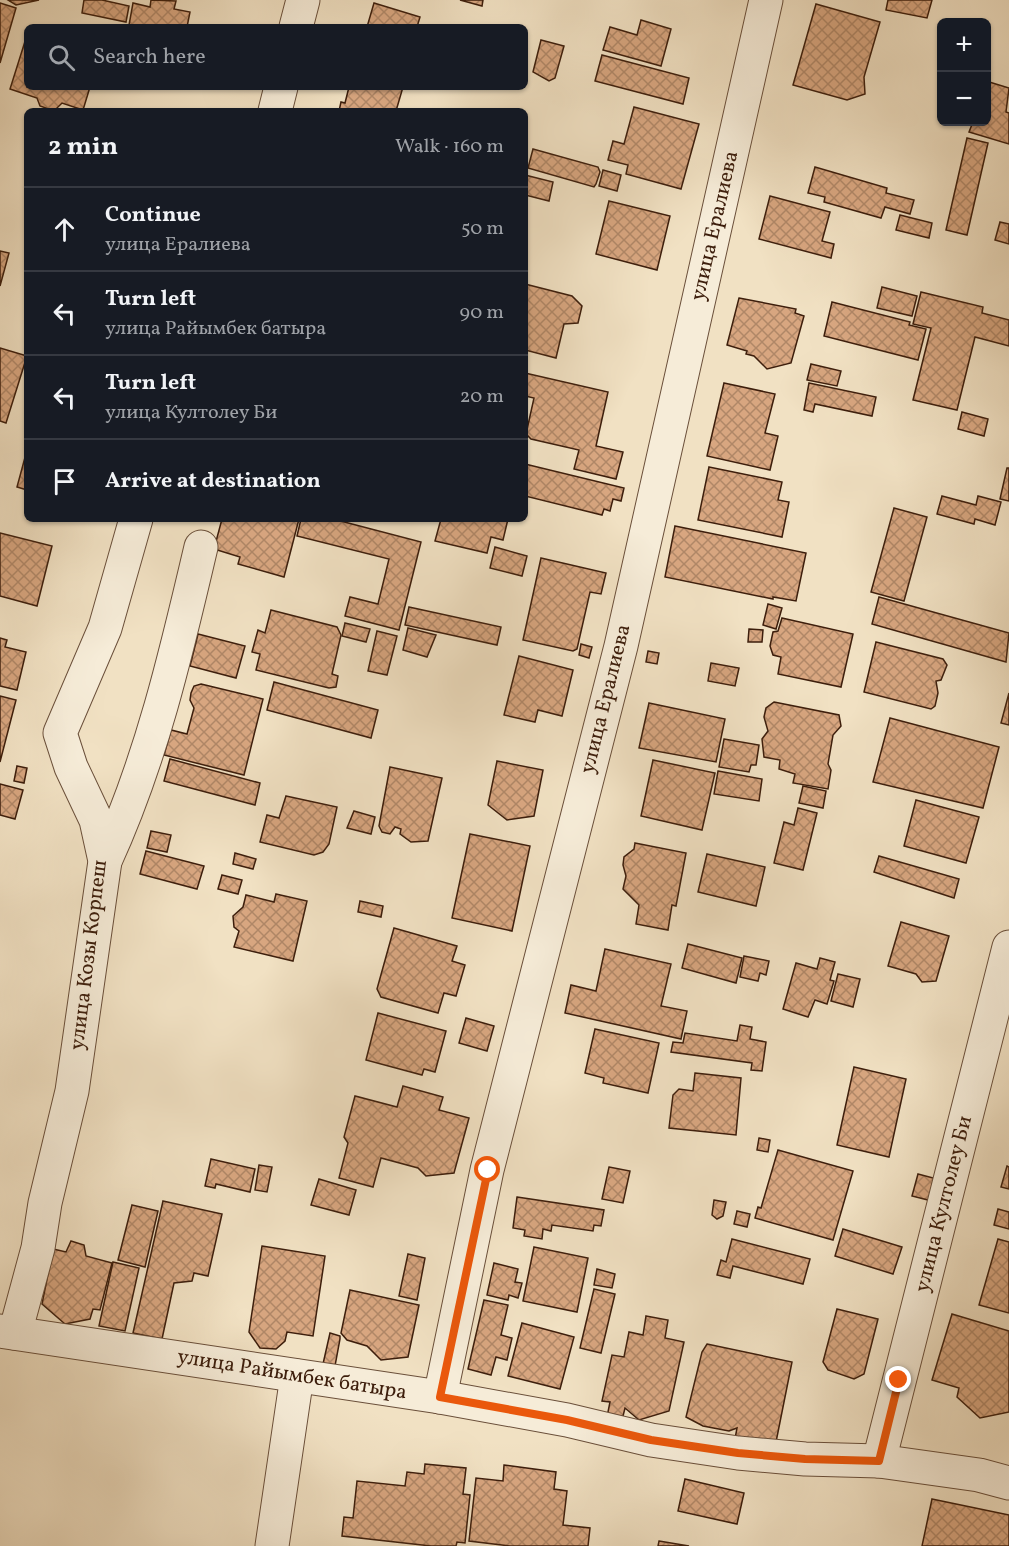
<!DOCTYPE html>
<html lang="en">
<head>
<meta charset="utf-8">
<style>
	body { margin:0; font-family:Vollkorn,serif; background:#20242c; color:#f1f3f6 }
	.controls { position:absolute; right:18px; top:18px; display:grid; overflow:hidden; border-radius:9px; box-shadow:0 2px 4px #0004 }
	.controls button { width:54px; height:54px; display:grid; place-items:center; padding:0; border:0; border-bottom:2px solid #363941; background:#171b24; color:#f1f3f6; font:30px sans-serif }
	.stop { position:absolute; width:18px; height:18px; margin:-14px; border:4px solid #ea580c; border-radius:50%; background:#fff }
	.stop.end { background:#ea580c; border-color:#fff; box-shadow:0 2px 6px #0008 }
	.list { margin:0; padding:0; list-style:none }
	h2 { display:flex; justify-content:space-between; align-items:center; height:78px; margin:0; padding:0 24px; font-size:26px }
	h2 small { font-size:20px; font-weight:400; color:#9ea1a6 }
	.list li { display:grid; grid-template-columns:39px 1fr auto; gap:18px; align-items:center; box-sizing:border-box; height:84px; padding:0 24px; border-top:2px solid #363941 }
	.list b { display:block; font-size:22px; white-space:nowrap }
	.list p { margin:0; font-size:20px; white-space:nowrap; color:#9ea1a6 }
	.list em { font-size:20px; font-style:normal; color:#9ea1a6 }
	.icon { flex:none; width:33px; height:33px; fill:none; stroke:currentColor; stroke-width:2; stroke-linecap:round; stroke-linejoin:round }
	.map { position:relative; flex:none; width:1009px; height:1546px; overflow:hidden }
	.search { position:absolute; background:#171b24; box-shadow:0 2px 4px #0004; left:24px; top:24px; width:504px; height:66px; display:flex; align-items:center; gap:15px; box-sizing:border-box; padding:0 21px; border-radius:9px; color:#9ea1a6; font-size:22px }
	.panel { position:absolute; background:#171b24; box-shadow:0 2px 4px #0004; left:24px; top:108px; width:504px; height:414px; border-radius:9px }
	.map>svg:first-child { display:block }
	.building { fill:url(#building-cross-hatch); stroke:#3d1e0c; stroke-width:1.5 }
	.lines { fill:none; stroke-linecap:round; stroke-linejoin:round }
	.minor-casing { stroke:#6a4f3a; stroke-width:35 }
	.minor { stroke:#f6ecd8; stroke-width:33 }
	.route { stroke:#ea580c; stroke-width:8 }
	.labels { text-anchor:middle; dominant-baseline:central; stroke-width:6; stroke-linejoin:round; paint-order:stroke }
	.street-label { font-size:21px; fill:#3d1e0c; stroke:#f6ecd8 }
</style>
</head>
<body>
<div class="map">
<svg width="1009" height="1546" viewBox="0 0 1009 1546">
	<defs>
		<pattern id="building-cross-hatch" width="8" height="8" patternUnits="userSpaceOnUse" patternTransform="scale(1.5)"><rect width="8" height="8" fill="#d8a680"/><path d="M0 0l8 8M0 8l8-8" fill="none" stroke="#b08767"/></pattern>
	</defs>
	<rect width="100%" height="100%" fill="#f1e1c3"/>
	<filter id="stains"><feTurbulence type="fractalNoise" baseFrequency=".00333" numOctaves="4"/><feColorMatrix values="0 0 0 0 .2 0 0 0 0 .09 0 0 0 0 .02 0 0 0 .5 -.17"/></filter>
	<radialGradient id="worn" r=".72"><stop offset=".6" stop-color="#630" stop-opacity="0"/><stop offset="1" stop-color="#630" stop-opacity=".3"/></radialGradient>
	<g class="building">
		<path d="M8 0H39L16 5Z"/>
		<path d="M84 0H102L129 6 126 22 82 13Z"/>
		<path d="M151 0 176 1 174 9 190 12 187 27 129 25 133 3 150 7Z"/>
		<path d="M460 0H483L482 6Z"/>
		<path d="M888 0H932L927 18 886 10Z"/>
		<path d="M0 3 16 8 0 63Z"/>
		<path d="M374 3 420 17 417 27H367Z"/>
		<path d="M816 4 880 22 864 77 865 94 847 100 793 85Z"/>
		<path d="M641 20 671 29 661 66 603 50 610 27 637 35Z"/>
		<path d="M27 35V87H90L83 110 62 103 54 111 40 106 37 98 10 89Z"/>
		<path d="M541 40 564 46 555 78 549 81 533 72Z"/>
		<path d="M602 55 689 78 683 104 595 81Z"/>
		<path d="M986 81 1009 88 1006 112 1009 113V144L969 132 973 122H986Z"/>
		<path d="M349 87H403L396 111H339L341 102 345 103Z"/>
		<path d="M634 107 699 124 681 189 626 174 628 165 608 160 613 141 624 144Z"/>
		<path d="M967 138 988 143 967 235 946 230Z"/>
		<path d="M533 149 598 167 600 172 596 184 594 187 528 168Z"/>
		<path d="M815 167 887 188 886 193 914 200 910 214 885 207 881 218 824 202 825 197 808 193Z"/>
		<path d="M603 170 621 175 617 191 599 186Z"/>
		<path d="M525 175 553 182 549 201 525 195Z"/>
		<path d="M770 196 830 212 822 241 834 244 831 258 759 239Z"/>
		<path d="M609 201 670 216 657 270 596 254Z"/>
		<path d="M900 215 932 223 929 238 896 230Z"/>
		<path d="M1000 222 1009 224V244L995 240Z"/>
		<path d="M0 251 9 253 0 286Z"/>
		<path d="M525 284 572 296 582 306 578 323 564 324 556 358 525 350Z"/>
		<path d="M882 287 917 296 912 316 877 308Z"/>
		<path d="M921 292 983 307 982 313 1009 320V346L975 337 957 410 913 400 931 328 913 324Z"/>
		<path d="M739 298 796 309 795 313 804 316 791 363 767 369 754 356 746 354 747 351 727 345Z"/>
		<path d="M832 302 910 322 909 325 926 329 918 360 824 336Z"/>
		<path d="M0 348 27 356 6 423 0 421Z"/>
		<path d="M811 364 841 371 837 386 807 380Z"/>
		<path d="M525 373 608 392 596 446 623 452 616 479 574 469 579 450 531 439 526 434 534 398 525 396Z"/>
		<path d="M724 383 775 394 765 433 778 436 770 470 707 456Z"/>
		<path d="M809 383 876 397 872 416 815 404 813 412 804 410Z"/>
		<path d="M962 412 988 419 984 436 958 429Z"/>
		<path d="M27 450V490L17 487Z"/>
		<path d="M525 464 624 488 621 501 613 499 610 511 604 509 602 515 525 496Z"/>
		<path d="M709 467 782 482 778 500 789 502 782 537 698 520Z"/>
		<path d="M1007 468H1009V501L1000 499Z"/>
		<path d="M942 496 976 505 978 496 1001 502 995 525 975 519 974 524 937 514Z"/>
		<path d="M894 508 927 517 904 601 871 592Z"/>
		<path d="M222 519H299L284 577 238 564 240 557 214 549Z"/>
		<path d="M301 519H333L421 542 399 630 345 616 350 597 378 604 389 559 297 536Z"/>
		<path d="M441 519H508L503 540 491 537 487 553 435 541Z"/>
		<path d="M675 526 806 553 796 601 773 597V599L665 577Z"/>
		<path d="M0 533 52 546 37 606 0 596Z"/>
		<path d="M495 547 527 556 522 576 490 568Z"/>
		<path d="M541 558 606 573 601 594 590 592 577 649 573 651 523 640Z"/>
		<path d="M879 597 1009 633 1006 662 872 624Z"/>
		<path d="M768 604 782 608 776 629 763 625Z"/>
		<path d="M409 607 501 627 497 645 405 625Z"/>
		<path d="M271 610 337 627 341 635 332 674 338 676 336 687 329 688 256 670 260 654 252 652 258 630 265 633Z"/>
		<path d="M782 618 853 634 841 687 778 674 781 657 773 655 770 646 773 632 778 631Z"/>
		<path d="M345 623 370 629 366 642 342 636Z"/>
		<path d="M408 628 436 635 427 657 403 650Z"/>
		<path d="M749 629 763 630 762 642H748Z"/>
		<path d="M377 631 397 636 387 675 368 671Z"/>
		<path d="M198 634 245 646 236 678 190 666Z"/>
		<path d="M0 638 7 640 5 647 26 652 17 690 0 686Z"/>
		<path d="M876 642 943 659 947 665 941 680 936 681 938 693 935 706 931 709 864 692Z"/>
		<path d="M581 644 592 647 589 658 579 655Z"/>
		<path d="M648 651 659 653 657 664 646 662Z"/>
		<path d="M519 656 573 670 562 716 538 710 535 722 504 715Z"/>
		<path d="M711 663 739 668 735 686 708 681Z"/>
		<path d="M274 682 378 710 371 738 267 710Z"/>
		<path d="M201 684 263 699 244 775 164 755 171 730 187 734 194 708 190 700 191 693 194 686Z"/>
		<path d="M1009 693V725L1001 723Z"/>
		<path d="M0 696 16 700 0 762Z"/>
		<path d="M774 702 839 715 841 726 833 735 828 764 831 770 828 789 793 783 795 774 779 769 780 760 764 757 762 739 768 731 764 717 766 708Z"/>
		<path d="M649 703 725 719 716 762 639 748Z"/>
		<path d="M890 718 999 747 983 808 873 782Z"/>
		<path d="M724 739 759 745 756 765H751L749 772 719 767Z"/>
		<path d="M170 759 260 783 255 805 164 781Z"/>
		<path d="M653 760 715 773 702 830 641 816Z"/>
		<path d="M497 761 543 770 534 816 507 820 488 805Z"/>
		<path d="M17 766 27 768 24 783 14 781Z"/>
		<path d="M390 767 442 778 428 841 411 842 400 834 401 829 395 827 390 834 382 832 379 826Z"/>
		<path d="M718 771 762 779 759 801 714 794Z"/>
		<path d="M0 784 23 790 15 819 0 815Z"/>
		<path d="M803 786 826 791 823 808 799 803Z"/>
		<path d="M286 796 337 807 329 844 323 852 314 855 260 842 267 815 279 818Z"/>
		<path d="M916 800 979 817 966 863 904 846Z"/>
		<path d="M798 808 817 813 803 870 774 863 784 822 794 825Z"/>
		<path d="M354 811 375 817 371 834 347 828Z"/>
		<path d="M151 831 171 835 167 852 147 848Z"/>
		<path d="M470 834 530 846 512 931 452 918Z"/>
		<path d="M635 843 686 853 676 906 672 905 668 930 636 924 639 905 623 889 626 876 623 865 624 857 634 849Z"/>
		<path d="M146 851 204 866 197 889 140 874Z"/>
		<path d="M235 853 256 859 253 869 233 864Z"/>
		<path d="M707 854 765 867 756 906 698 892Z"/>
		<path d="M879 856 959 879 954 898 874 872Z"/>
		<path d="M222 875 242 880 238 894 218 889Z"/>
		<path d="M276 894 307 901 293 961 234 947 239 931 234 927 233 916 243 907 246 895 274 902Z"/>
		<path d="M360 901 383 906 381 917 358 912Z"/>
		<path d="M901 922 949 936 936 981 922 982 916 974 888 966Z"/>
		<path d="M394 928 457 946 452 961 465 965 456 996 444 993 438 1013 381 997 377 989Z"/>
		<path d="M688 944 742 958 736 983 682 968Z"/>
		<path d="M605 949 671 964 661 1006 687 1011 681 1039 565 1013 571 985 596 991Z"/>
		<path d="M744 956 769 961 766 975 760 973 758 981 740 977Z"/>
		<path d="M820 958 835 962 830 980 834 981 827 1004 815 1000 808 1017 783 1009 796 963 817 969Z"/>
		<path d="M838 974 860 979 853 1007 831 1001Z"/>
		<path d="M378 1013 446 1031 435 1072 424 1069 422 1075 366 1060Z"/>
		<path d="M466 1018 494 1026 487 1051 459 1043Z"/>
		<path d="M740 1025 752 1027 750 1039 766 1042 762 1071 751 1070 752 1063 671 1052 673 1042 683 1043 685 1033 737 1041Z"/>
		<path d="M595 1029 659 1043 648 1093 603 1083 604 1078 585 1073Z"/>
		<path d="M854 1067 906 1079 889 1157 837 1145Z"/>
		<path d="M695 1073 741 1078 736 1135 669 1128 673 1095 679 1089 693 1091Z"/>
		<path d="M403 1086 443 1097 439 1110 469 1118 454 1173 426 1176 418 1168 381 1158 373 1187 339 1178 348 1143 344 1137 355 1096 397 1107Z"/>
		<path d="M759 1138 770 1140 768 1152 757 1150Z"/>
		<path d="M778 1150 853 1171 833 1240 755 1218 758 1207 761 1208Z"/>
		<path d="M211 1159 255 1169 250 1192 216 1184 215 1188 205 1186Z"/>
		<path d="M259 1165 272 1167 267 1192 255 1190Z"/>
		<path d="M1007 1166 1009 1167V1189L1001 1187Z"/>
		<path d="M609 1167 630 1171 623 1203 602 1199Z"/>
		<path d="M918 1174 937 1179 932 1201 912 1196Z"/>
		<path d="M319 1179 356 1190 349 1215 311 1205Z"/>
		<path d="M517 1197 604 1210 601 1226 594 1225 593 1231 552 1225 551 1231 543 1229 542 1239 524 1236 525 1230 513 1228Z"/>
		<path d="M714 1200 726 1202 723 1216 717 1219 712 1215Z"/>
		<path d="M163 1201 222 1214 208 1276 194 1273 192 1281 174 1283 162 1339 133 1333Z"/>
		<path d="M132 1205 158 1211 145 1267 118 1260Z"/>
		<path d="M998 1209 1009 1212V1229L994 1225Z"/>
		<path d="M737 1211 750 1214 747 1227 734 1224Z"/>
		<path d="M843 1229 902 1247 893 1274 835 1256Z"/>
		<path d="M732 1239 810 1259 803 1284 733 1266 730 1278 717 1275 721 1260 726 1262Z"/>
		<path d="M998 1239 1009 1242V1313L979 1305Z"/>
		<path d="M71 1241 84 1245 86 1256 112 1263 100 1310 93 1309 90 1319 65 1324 42 1304 53 1249 66 1252Z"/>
		<path d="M262 1246 325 1256 313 1336 287 1332 285 1341 276 1349 260 1348 249 1332Z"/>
		<path d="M534 1247 588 1258 577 1312 523 1301Z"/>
		<path d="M408 1254 425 1258 417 1300 399 1296Z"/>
		<path d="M113 1262 139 1268 125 1331 99 1326Z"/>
		<path d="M494 1263 518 1269 515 1282 522 1283 518 1298 509 1295 508 1300 487 1295Z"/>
		<path d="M597 1269 615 1274 612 1288 594 1285Z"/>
		<path d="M594 1289 615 1294 601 1353 580 1348Z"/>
		<path d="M350 1290 419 1305 408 1357 381 1360 367 1346 347 1340 341 1333Z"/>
		<path d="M484 1300 508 1305 501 1335 512 1338 507 1360 496 1357 491 1375 468 1369Z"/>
		<path d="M837 1309 878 1319 864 1374 854 1379 828 1370 823 1362Z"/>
		<path d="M952 1314 1009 1331V1412L980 1418 957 1397 959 1388 932 1380Z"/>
		<path d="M646 1316 668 1320 665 1338 684 1342 669 1411 639 1420 625 1408 622 1420 607 1417 610 1402 602 1401 612 1355 624 1357 629 1332 643 1335Z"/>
		<path d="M522 1323 574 1337 560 1389 508 1376Z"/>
		<path d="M330 1333 340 1336V1339L335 1366 323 1364Z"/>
		<path d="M707 1344 792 1362 775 1447 735 1439 737 1428 729 1431 703 1426 686 1417 702 1352Z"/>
		<path d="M425 1464 466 1468 463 1494 470 1495 465 1543 457 1542 456 1546H431L342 1536 344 1517 353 1518 357 1481 405 1486 407 1472 424 1474Z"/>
		<path d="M504 1465 556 1472 554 1489 567 1491 563 1525 590 1528 588 1546H510L469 1541 476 1478 503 1481Z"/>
		<path d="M685 1479 744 1493 737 1524 678 1511Z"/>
		<path d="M932 1499 1009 1515V1546H922Z"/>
		<path d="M659 1541 689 1546H658Z"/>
	</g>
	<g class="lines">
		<defs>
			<g id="minor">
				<path d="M296 27 303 0"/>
				<path d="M275 111 281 87"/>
				<path d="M105 861C151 761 176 654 201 547"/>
				<path d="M0 1331 440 1397 567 1420 651 1440 738 1453 805 1459 879 1461 979 1475 1009 1483"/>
				<path d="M15 1333 38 1248 45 1203 72 1091 105 861 96 820 71 767 60 733 105 628 136 519"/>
				<path d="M440 1397 487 1170 621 646 766 0"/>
				<path d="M879 1461 1009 947"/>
				<path d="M272 1546 297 1376"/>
			</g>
		</defs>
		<use href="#minor" class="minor-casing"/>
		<use href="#minor" class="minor"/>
	</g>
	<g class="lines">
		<path class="route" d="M488 1170 440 1397 567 1420 651 1440 738 1453 805 1459 879 1461 899 1380"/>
	</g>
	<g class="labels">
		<g class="street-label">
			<text transform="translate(715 226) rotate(-77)">улица Ералиева</text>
			<text transform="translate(606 699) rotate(-76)">улица Ералиева</text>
			<text transform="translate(89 955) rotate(-83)">улица Козы Корпеш</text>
			<text transform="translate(944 1204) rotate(-76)">улица Култолеу Би</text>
			<text transform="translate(292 1375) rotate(9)">улица Райымбек батыра</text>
		</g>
	</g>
	<rect width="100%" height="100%" filter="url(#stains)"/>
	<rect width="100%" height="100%" fill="url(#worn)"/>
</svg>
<div class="controls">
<button>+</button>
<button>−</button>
</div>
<div class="stop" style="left:488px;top:1170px"></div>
<div class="stop end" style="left:899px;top:1380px"></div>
<div class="search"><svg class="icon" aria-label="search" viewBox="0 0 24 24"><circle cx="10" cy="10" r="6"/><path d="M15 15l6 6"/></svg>Search here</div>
<section class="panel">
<h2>2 min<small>Walk · 160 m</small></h2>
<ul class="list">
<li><svg class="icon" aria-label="ahead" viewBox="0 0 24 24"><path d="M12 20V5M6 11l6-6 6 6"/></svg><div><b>Continue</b><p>улица Ералиева</p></div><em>50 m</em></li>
<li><svg class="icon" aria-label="left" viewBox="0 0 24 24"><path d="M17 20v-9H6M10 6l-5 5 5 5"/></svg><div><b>Turn left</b><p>улица Райымбек батыра</p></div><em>90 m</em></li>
<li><svg class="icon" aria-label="left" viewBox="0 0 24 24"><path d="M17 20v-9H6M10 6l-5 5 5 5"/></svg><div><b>Turn left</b><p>улица Култолеу Би</p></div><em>20 m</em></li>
<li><svg class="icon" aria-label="arrive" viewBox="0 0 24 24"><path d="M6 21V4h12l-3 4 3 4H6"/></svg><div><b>Arrive at destination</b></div></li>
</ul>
</section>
</div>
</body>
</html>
